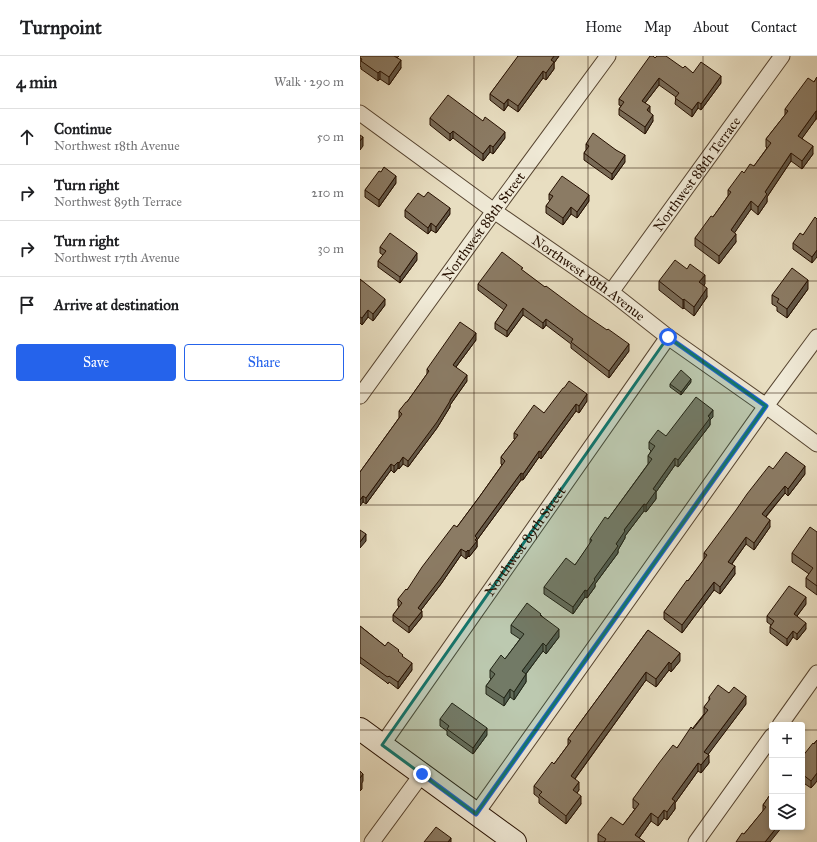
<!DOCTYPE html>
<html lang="en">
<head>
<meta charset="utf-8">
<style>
	body { margin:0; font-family:"IM FELL Great Primer",serif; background:#f2f2f2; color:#202124 }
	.controls { position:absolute; right:12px; bottom:12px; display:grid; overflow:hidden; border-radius:4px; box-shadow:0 2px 6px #0003 }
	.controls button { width:36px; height:36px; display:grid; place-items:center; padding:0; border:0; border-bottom:1px solid #e0e0e0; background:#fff; color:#202124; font:20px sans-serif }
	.stop { position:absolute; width:12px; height:12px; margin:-9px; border:3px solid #2563eb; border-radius:50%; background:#fff }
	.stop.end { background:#2563eb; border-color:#fff; box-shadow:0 1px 4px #0008 }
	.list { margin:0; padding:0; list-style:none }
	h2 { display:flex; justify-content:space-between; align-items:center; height:52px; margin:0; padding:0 16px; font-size:17px }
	h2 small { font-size:13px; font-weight:400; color:#757577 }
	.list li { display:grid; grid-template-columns:26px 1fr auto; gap:12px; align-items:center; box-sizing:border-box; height:56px; padding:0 16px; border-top:1px solid #e0e0e0 }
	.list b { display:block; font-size:15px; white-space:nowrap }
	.list p { margin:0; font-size:13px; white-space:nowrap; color:#757577 }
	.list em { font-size:13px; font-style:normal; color:#757577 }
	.actions { display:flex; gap:8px; padding:12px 16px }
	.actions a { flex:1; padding:9px 0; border:1px solid #2563eb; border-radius:4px; text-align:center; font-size:14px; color:#2563eb }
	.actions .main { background:#2563eb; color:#fff }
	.icon { flex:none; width:22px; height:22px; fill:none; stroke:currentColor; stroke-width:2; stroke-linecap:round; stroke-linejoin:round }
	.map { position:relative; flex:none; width:457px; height:786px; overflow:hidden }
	header { display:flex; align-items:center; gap:24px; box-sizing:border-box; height:56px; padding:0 20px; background:#fff; border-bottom:1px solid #e0e0e0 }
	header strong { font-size:19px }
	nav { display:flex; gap:22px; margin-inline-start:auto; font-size:14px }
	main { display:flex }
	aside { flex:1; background:#fff }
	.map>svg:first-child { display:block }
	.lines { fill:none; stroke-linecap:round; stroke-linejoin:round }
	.minor-casing { stroke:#564430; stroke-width:17 }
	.secondary-casing { stroke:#261000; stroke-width:24 }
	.minor { stroke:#f0ead7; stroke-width:15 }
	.secondary { stroke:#f0ead7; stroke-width:22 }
	.wall { fill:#786a56; stroke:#261000 }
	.shaded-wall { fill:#615646; stroke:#261000 }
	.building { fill:#8b7b64; stroke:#261000 }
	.route { stroke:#2563eb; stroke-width:5 }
	.marked { fill:#0f766e; fill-opacity:0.2; stroke:#0f766e; stroke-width:3; stroke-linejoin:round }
	.grid { fill:none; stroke:#261000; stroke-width:1; stroke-opacity:0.55 }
	.labels { text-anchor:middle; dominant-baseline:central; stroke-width:3; stroke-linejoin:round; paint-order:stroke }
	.street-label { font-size:14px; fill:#261000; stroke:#f0ead7 }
</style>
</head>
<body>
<header>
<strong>Turnpoint</strong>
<nav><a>Home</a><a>Map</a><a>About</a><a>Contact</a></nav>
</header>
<main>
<aside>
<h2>4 min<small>Walk · 290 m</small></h2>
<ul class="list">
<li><svg class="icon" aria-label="ahead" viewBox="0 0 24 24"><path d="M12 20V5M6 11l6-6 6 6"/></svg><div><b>Continue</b><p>Northwest 18th Avenue</p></div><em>50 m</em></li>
<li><svg class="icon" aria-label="right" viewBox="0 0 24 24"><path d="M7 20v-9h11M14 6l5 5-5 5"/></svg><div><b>Turn right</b><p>Northwest 89th Terrace</p></div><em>210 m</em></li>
<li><svg class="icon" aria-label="right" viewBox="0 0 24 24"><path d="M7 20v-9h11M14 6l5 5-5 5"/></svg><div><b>Turn right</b><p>Northwest 17th Avenue</p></div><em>30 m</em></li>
<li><svg class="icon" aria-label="arrive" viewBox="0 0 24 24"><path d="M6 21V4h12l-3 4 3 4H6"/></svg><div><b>Arrive at destination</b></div></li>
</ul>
<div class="actions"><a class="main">Save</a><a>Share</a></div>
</aside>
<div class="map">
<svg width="457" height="786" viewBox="0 0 457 786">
	<rect width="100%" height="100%" fill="#e8dec1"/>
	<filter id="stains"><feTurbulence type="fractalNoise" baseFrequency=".005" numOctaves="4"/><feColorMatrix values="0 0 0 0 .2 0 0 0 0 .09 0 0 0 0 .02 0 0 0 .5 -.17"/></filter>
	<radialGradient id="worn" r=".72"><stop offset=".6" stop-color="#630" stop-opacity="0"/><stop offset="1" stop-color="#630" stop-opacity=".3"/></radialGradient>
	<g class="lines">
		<defs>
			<g id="minor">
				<path id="s1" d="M0 57 134 155 251 236 308 281 406 350 457 388"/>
				<path id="s2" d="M251 236 422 0"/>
				<path id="s3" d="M0 340 134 155 248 0"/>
				<path d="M420 669 457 617"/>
				<path id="s4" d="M22 689 308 281"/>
				<path d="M116 758 406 350 457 281"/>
				<path d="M12 786 62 718"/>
				<path d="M336 786 412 680"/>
			</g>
			<path id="secondary" d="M0 673 155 786"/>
		</defs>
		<use href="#minor" class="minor-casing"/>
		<use href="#secondary" class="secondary-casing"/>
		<use href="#minor" class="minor"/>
		<use href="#secondary" class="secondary"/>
	</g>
	<g class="wall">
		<path d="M0 0H39L37 2 41 12 29 29 20 23 18 25 1 13V11L0 10Z"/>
		<path d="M157 0H199L194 7V13L186 24 183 22 158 56 148 49 144 55 130 44V38L158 1Z"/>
		<path d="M295 2 333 17 361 27 341 54 338 52 332 61 315 48 316 41 299 29 285 47 293 65 285 78 259 59V53L261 50 259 49V43Z"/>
		<path d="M457 21V63H456L442 82 453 98 442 113 431 105 407 141V146L398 159 391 153 374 177 376 186 359 208 335 190V182L353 161 368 140V134L384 117 394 110 407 92 406 91V83L425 59V53L454 26Z"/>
		<path d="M70 62 145 82 133 98 130 96 123 105 93 82 90 85 70 69Z"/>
		<path d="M226 88 256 94 265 106 252 124 224 104V97L226 94Z"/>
		<path d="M21 116 36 127 19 151 5 141V134Z"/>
		<path d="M189 138 229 145 217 162 211 158 203 169 186 157V150L190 145 189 144Z"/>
		<path d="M64 141 90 158 76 177 71 174 68 178 45 161V154Z"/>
		<path d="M457 163 452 207 433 193V187L443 179Z"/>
		<path d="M20 191 57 204 40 227 18 211V205L23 199 20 197Z"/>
		<path d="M163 215 269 295 249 322 211 292V288L186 269 183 273 163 259 147 281 135 273V267L144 254 118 234V228Z"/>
		<path d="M0 223 25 249 13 265 8 261 2 269 0 267Z"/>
		<path d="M299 225 345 228 344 229 347 241 334 260 324 252 323 253 299 234Z"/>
		<path d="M448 233 427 262 417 255V251L412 248V239Z"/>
		<path d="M116 284 96 311 107 325 90 349V351L77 372 48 411 43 408 39 413 38 412 34 417 31 414 6 448 3 446 0 416 39 362V355L47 346 67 318V313Z"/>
		<path d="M331 326 321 339 310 331V328Z"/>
		<path d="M227 345 219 357 216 355 181 403 179 401 163 424H161L117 484V491L109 501 108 500 106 503 101 499 81 528 61 554 62 561 49 577 33 565V559L39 551 38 550V543L47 534 97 471 120 440 142 409 141 408V401L155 383H154V377L184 357Z"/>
		<path d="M353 361 350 364V369L318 411 315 409 296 436V443L286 456 284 455 265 480V482L258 494V497L235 528V531L227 542 225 541 213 558 184 538V531L215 509 230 488V483L248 463 288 408V400L291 395 289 393V386L306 380Z"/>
		<path d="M413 413 445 418 428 440 425 437 406 461 410 471 394 494 386 488 372 508 375 518 360 538 354 534 322 577 304 563V556L344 504V497Z"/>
		<path d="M457 476V539L446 531V522L449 518 432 506V497Z"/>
		<path d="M446 548 437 560 446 573 437 584 433 581 427 590 410 577V571L411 569 407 566V560Z"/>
		<path d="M181 559 199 581 186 598 183 595 166 618V626L154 644 150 641 144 650 126 638V630L131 623 130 622V614L145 603 160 583 151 577V569Z"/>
		<path d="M0 570 25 590 39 596 52 614 38 633 29 626 28 628 26 626 0 607Z"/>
		<path d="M288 574 320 605 311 616 309 614 296 631 286 624 215 723 219 734 217 737 221 748 206 768 179 747V742L174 738V730L194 708 208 689V683Z"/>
		<path d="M369 637 386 648 348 698 349 707 341 717 338 715 315 747V753L307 764 304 762 298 770 291 765 279 782 285 786H238V778L263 769 275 753 273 752V743L317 692 344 658V651L349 645V641Z"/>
		<path d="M80 663 127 679 113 698 87 679V675L80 670Z"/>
		<path d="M457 684V725L451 732 442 726V701Z"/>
		<path d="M412 736 410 786 384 778 403 755V749Z"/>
	</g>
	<g class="shaded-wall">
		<path d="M194 0H199L194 7V13L186 24V17L191 4Z"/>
		<path d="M41 4V12L29 29V21Z"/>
		<path d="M20 15V23L18 25V17Z"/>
		<path d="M183 15V22L158 56V50Z"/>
		<path d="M361 20V27L341 54V48Z"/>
		<path d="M299 22V29L282 51V45Z"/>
		<path d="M148 43V49L144 55V48Z"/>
		<path d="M338 46V52L332 61V54Z"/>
		<path d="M290 50V57L287 54Z"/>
		<path d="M456 55V63L438 88V80Z"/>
		<path d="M293 59V65L285 78V71Z"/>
		<path d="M93 75V82L90 85V78Z"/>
		<path d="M145 76V82L133 98V91Z"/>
		<path d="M3 81V90L0 94V85Z"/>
		<path d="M130 89V96L123 105V98Z"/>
		<path d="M453 90V98L442 113V105Z"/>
		<path d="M431 97V105L407 141V146L398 159V151L405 136Z"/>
		<path d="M265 99V106L252 124V118Z"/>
		<path d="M36 120V127L19 151V144Z"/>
		<path d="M229 139V145L217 162V156Z"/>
		<path d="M391 145V153L371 182V174Z"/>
		<path d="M211 151V158L203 169V162Z"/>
		<path d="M90 152V158L76 177V171Z"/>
		<path d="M71 167V174L68 178V172Z"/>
		<path d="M376 178V186L359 208V200Z"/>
		<path d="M457 194V201L452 207V201Z"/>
		<path d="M57 197V204L40 227V221Z"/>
		<path d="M345 219V228L339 235V226Z"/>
		<path d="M448 224V233L427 262V253Z"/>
		<path d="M347 232V241L334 260V251Z"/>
		<path d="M25 243V249L13 265V258Z"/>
		<path d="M324 243V252L323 253V244Z"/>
		<path d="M163 252V259L147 281V275Z"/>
		<path d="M8 254V261L2 269V262Z"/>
		<path d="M186 263V269L183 273V267Z"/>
		<path d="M116 277V284L93 315V309Z"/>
		<path d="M269 288V295L249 322V315Z"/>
		<path d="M107 319V325L90 349V351L77 372 48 411V405Z"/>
		<path d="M331 323V326L321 339V336Z"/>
		<path d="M227 338V345L219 357V350Z"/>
		<path d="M216 348V355L181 403V396Z"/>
		<path d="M353 354V361L350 364V369L318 411V404Z"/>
		<path d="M179 395V401L163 424V418Z"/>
		<path d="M43 401V408L39 413V407Z"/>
		<path d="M315 402V409L296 436V443L286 456V449L293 433Z"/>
		<path d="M38 406V412L34 417V410Z"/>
		<path d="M31 408V414L6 448V442Z"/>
		<path d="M445 410V418L428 440V433Z"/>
		<path d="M161 417V424L117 484V491L109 501V495L115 480Z"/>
		<path d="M425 430V437L402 465V458Z"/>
		<path d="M3 440V446L0 450V444Z"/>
		<path d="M284 448V455L265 480V482L258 494V497L235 528V531L227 542V535L234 523 256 488 264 474Z"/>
		<path d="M410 464V471L394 494V487Z"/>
		<path d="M6 478V485L0 492V486Z"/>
		<path d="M386 481V488L368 513V506Z"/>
		<path d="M101 493V499L81 528 58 558V552Z"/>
		<path d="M108 494V500L106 503V496Z"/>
		<path d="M375 510V518L360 538V531Z"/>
		<path d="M354 526V534L322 577V569Z"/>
		<path d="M225 534V541L213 558V551Z"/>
		<path d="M446 541V548L434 564V558Z"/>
		<path d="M62 555V561L49 577V571Z"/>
		<path d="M446 567V573L437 584V578Z"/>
		<path d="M199 573V581L186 598V590Z"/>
		<path d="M433 575V581L427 590V583Z"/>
		<path d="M183 587V595L162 623V615Z"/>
		<path d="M320 597V605L311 616V608Z"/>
		<path d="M309 606V614L296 631V623Z"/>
		<path d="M52 607V614L38 633V626Z"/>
		<path d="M286 616V624L211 728V720Z"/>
		<path d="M166 618V626L154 644V636Z"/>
		<path d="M150 633V641L144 650V642Z"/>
		<path d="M386 640V648L344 704V696Z"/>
		<path d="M127 672V679L113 698V692Z"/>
		<path d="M349 699V707L341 717V709Z"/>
		<path d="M338 707V715L315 747V753L307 764V756L312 743Z"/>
		<path d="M457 717V725L451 732V725Z"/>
		<path d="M3 718V725L2 727V733L0 735V722Z"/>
		<path d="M219 726V734L213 742V734Z"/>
		<path d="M221 740V748L206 768V760Z"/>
		<path d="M304 754V762L298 770V762Z"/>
		<path d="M291 757V765L276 786 275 779Z"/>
		<path d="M417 771H422L410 786H405Z"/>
		<path d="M91 782V786H88Z"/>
	</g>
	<g class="building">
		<path d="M0 0H34L41 4 29 21 20 15 18 17 1 5 2 3 0 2Z"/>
		<path d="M158 0H194L191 4 194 6 186 17 183 15 158 50 148 43 144 48 130 38Z"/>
		<path d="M290 0H293L295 2 297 0H306L323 12 325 10 333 17 341 6 361 20 341 48 338 46 332 54 315 42 319 37 299 22 282 45 290 50 287 54 293 59 285 71 259 53 264 46 259 43Z"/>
		<path d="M457 21V55H456L438 80 453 90 442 105 431 97 405 136 407 138 398 151 391 145 371 174 376 178 359 200 335 182 351 160 353 161 371 136 368 134 382 115 384 117 390 108 394 110 411 87 406 83 428 55 425 53 448 22 454 26Z"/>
		<path d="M88 39 123 65 125 61 145 76 133 91 130 89 123 98 93 75 90 78 70 62Z"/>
		<path d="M233 77 256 94 265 99 252 118 224 97 229 90 226 88Z"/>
		<path d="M0 79 3 81 0 85Z"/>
		<path d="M24 111 36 120 19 144 5 134 19 115 21 116Z"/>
		<path d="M202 120 229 139 217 156 211 151 203 162 186 150 193 140 189 138Z"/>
		<path d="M68 136 90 152 76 171 71 167 68 172 45 154 58 137 64 141Z"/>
		<path d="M455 161 457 163V194L452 201 433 187 440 177 443 179Z"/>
		<path d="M30 177 57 197 40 221 18 205 26 195 20 191Z"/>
		<path d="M142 196 163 212 161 213 185 231 186 230 225 259 247 274 248 273 269 288 249 315 211 286 213 283 186 263 183 267 163 252 147 275 135 267 147 249 118 228Z"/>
		<path d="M315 204 327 213 330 208 345 219 339 226 347 232 334 251 324 243 323 244 299 225Z"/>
		<path d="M432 212 448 224 427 253 417 246 419 243 412 239Z"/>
		<path d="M0 223 25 243 13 258 8 254 2 262 0 261Z"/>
		<path d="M100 266 116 277 93 309 107 319 90 344V345L77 366 48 405 43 401 39 407 38 406 34 410 31 408 6 442 3 440 0 444V416L42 358 39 355 46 346H47L69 315 67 313Z"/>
		<path d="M321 314 331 323 321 336 310 328Z"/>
		<path d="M209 325 227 338 219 350 216 348 181 396 179 395 163 418 161 417 115 480 117 482 115 484 117 485 109 495 108 494 106 496 101 493 81 522 58 552 62 555 49 571 33 559 42 547 38 543 46 533 47 534 62 511 94 469 97 471 120 440 145 405 141 401 158 379 154 377 174 349 184 357 203 332H204Z"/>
		<path d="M336 341 353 354 348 360 350 362 318 404 315 402 293 433 296 435 286 449 284 448 264 474 265 475 256 488 258 490 234 523 235 524 227 535 225 534 213 551 184 531 206 502 215 509 232 484 230 483 245 461 248 463 292 403 288 400 295 390 289 386 298 374 306 380Z"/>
		<path d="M426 396 445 410 428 433 425 430 402 458 410 464 394 487 386 481 368 506 375 510 360 531 354 526 322 569 304 556 327 524 328 525 347 499 344 497 376 454 387 438 409 410 413 413Z"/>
		<path d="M450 471 457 476V530L446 522 453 512 432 497Z"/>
		<path d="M0 474 6 478 0 486Z"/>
		<path d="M429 530 446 541 434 558 446 567 437 578 433 575 427 583 410 571 414 565 407 560Z"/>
		<path d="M167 547 181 558 180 559 199 573 186 590 183 587 162 615 166 618 154 636 150 633 144 642 126 630 135 618 130 614 141 599 145 603 164 578 151 569Z"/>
		<path d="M0 570 25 590 28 586 39 594 38 595 43 599 42 600 52 607 38 626 29 620 28 621 26 620 0 601Z"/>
		<path d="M288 574 320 597 311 608 309 606 296 623 286 616 211 720 219 726 213 734 221 740 206 760 179 739 182 736 174 730 192 706 194 708 211 685 208 683Z"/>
		<path d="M358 629 369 637 374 631 386 640 344 696 349 699 341 709 338 707 312 743 315 745 307 756 304 754 298 762 291 757 275 779 285 786H244L246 783 238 778 251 761 263 769 279 748 273 743 299 707 313 689 317 692 331 671 333 673 348 654 344 651 350 643 349 641Z"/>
		<path d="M92 647 127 672 113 692 87 673 89 670 80 663Z"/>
		<path d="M457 684V717L451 725 442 718V701L453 687 454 688Z"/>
		<path d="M0 715 3 718 0 722Z"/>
		<path d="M412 736V771H417L405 786H376L382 777 384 778 406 751 403 749Z"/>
		<path d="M76 771 91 782 88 786H64Z"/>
	</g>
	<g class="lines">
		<path class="route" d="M62 718 116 758 406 350 308 281"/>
	</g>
	<path class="marked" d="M308 281 406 350 116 758 22 689Z"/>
	<path class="grid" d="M114 0V786M228 0V786M343 0V786M0 112H457M0 225H457M0 337H457M0 449H457M0 561H457M0 674H412M442 674H457"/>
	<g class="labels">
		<g class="street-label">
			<text stroke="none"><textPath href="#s2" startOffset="146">Northwest 88th Terrace</textPath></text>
			<text stroke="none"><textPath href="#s3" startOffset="210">Northwest 88th Street</textPath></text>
			<text stroke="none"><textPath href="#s1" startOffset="282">Northwest 18th Avenue</textPath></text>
			<text stroke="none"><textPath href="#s4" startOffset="249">Northwest 89th Street</textPath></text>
		</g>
	</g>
	<rect width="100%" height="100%" filter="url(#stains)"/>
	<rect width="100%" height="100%" fill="url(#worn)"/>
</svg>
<div class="controls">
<button>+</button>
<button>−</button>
<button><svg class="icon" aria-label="layers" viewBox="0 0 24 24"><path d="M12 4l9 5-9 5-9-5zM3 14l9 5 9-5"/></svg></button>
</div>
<div class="stop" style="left:308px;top:281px"></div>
<div class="stop end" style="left:62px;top:718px"></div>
</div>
</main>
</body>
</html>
